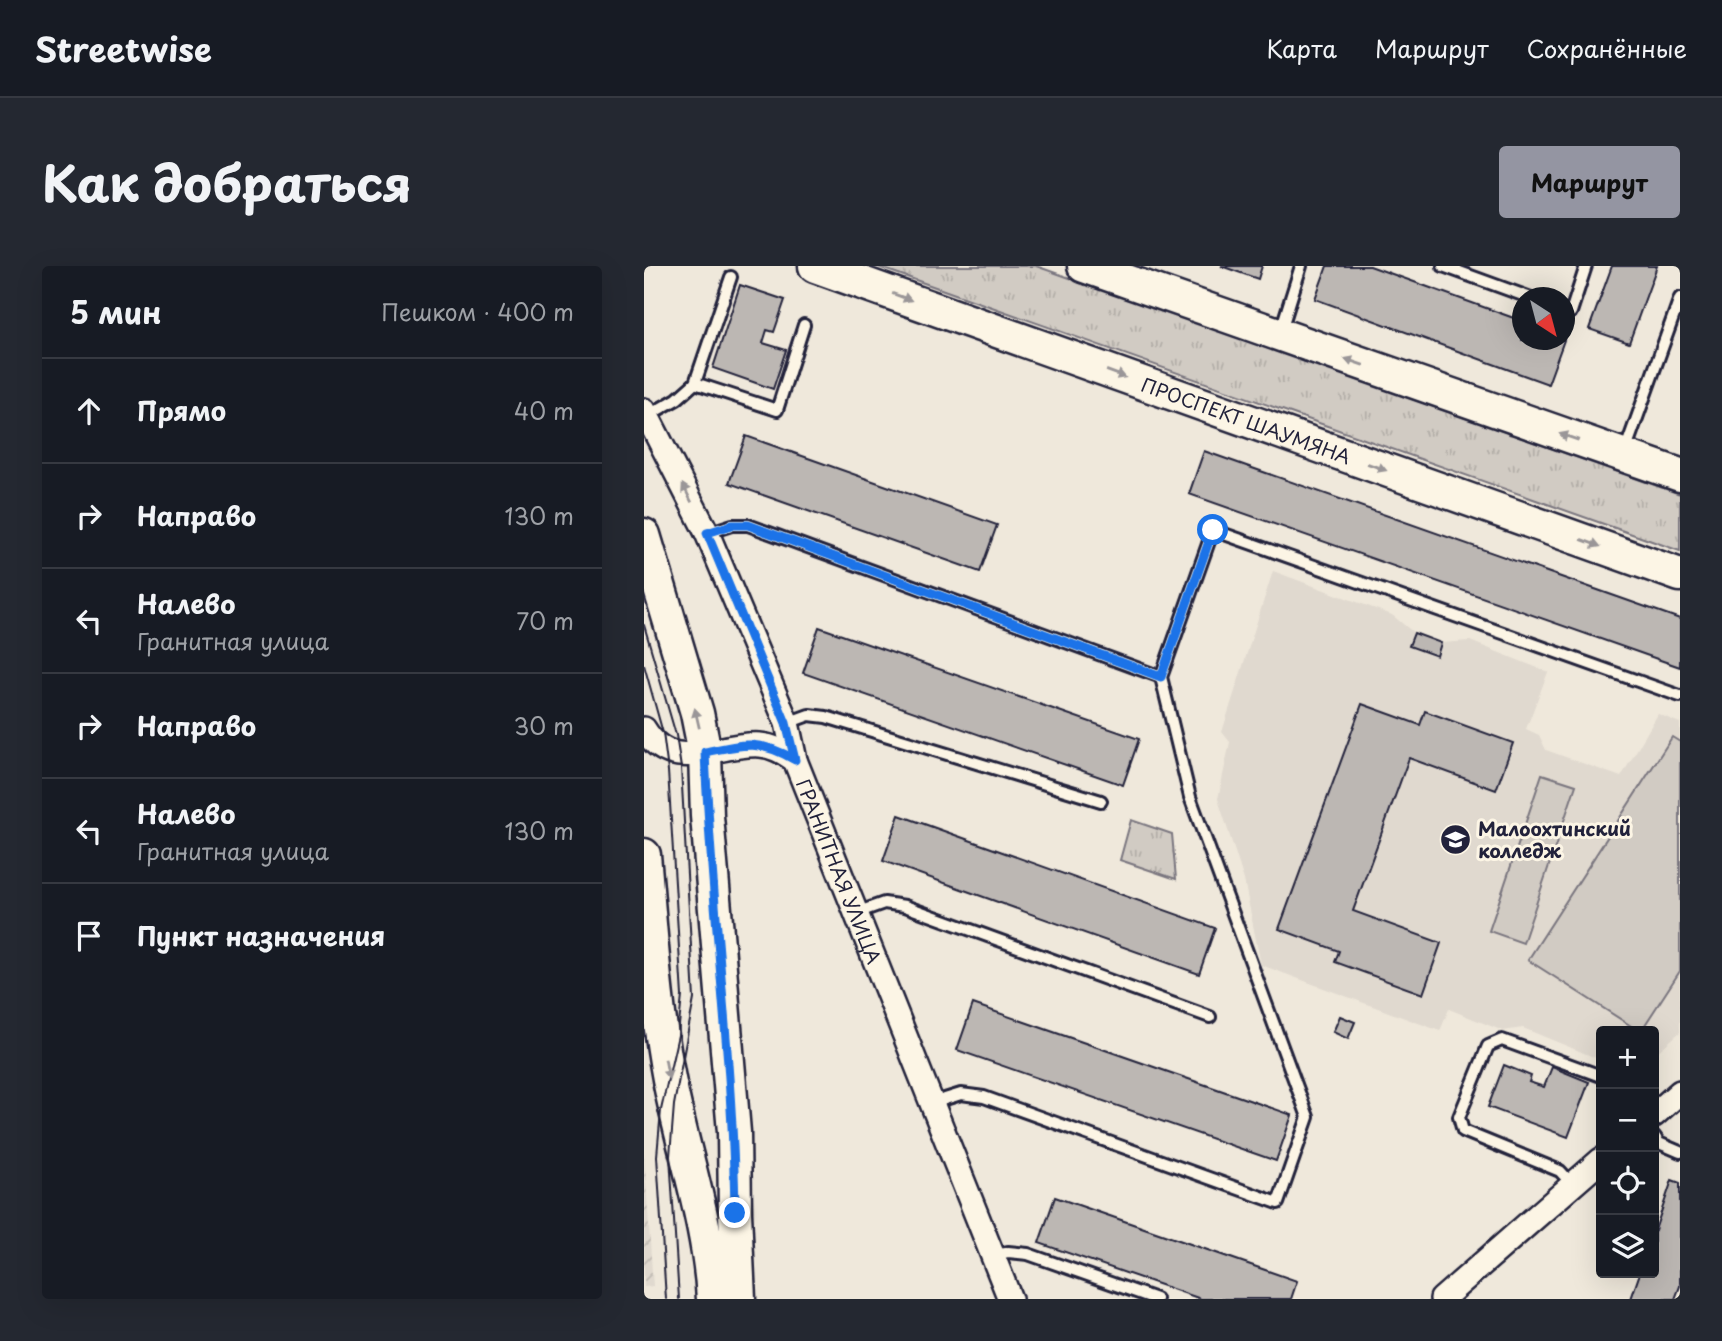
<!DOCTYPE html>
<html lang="ru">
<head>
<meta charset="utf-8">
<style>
	body { margin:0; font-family:"Playpen Sans",sans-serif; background:#242831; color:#f1f3f6 }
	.controls { position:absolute; right:21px; bottom:21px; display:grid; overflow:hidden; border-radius:7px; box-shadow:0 7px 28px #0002 }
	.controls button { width:63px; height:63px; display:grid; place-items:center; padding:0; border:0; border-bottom:2px solid #363941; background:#171b24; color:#f1f3f6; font:35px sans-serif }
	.compass { position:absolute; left:868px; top:21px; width:63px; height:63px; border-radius:50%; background:#171b24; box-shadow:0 7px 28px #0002; rotate:144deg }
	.stop { position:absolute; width:21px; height:21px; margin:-16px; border:5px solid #1a73e8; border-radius:50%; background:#fff }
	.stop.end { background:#1a73e8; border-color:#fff; box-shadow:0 2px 7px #0008 }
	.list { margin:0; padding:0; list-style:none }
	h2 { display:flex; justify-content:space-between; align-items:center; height:91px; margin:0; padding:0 28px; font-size:30px }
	h2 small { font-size:23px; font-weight:400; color:#9ea1a6 }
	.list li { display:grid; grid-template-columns:46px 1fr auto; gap:21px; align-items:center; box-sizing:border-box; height:105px; padding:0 28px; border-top:2px solid #363941 }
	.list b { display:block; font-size:26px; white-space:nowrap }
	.list p { margin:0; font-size:23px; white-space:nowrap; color:#9ea1a6 }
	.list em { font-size:23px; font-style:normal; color:#9ea1a6 }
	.icon { flex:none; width:38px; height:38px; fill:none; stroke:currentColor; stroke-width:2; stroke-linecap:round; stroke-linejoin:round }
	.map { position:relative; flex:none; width:1036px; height:1033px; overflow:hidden; border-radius:7px }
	header { display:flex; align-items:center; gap:42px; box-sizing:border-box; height:98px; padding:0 35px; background:#171b24; border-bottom:2px solid #363941 }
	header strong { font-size:33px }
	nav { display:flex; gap:38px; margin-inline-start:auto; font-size:24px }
	.intro { display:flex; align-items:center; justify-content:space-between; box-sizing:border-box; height:168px; padding:0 42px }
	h1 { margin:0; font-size:49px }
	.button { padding:18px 32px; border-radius:7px; background:#9495a2; color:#111; font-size:24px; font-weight:700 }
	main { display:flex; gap:42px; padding:0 42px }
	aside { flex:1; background:#171b24; border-radius:7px; box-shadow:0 7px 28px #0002 }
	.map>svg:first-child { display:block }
	.built { fill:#e0d9cf }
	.industrial { fill:url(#industrial-furrows) }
	.park { fill:url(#park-tufts); stroke:#7a767f; stroke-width:2 }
	.pitch { fill:#d1cbc3; stroke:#7a767f; stroke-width:2 }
	.building { fill:#bcb7b3; stroke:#22223b; stroke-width:2 }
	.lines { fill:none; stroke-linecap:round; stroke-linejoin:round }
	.lane-casing { stroke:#22223b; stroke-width:16 }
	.street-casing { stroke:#22223b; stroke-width:28 }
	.secondary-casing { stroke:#22223b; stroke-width:37 }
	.lane { stroke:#fcf5e5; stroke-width:10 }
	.street { stroke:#fcf5e5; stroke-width:23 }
	.secondary { stroke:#fcf5e5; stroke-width:32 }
	.tram { stroke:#22223b; stroke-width:2 }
	.oneway { fill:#9a9698 }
	.route { stroke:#1a73e8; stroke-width:9 }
	.labels { text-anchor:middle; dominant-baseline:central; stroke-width:6; stroke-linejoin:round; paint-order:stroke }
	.street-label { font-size:19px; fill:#22223b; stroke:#fcf5e5 }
	.poi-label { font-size:19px; font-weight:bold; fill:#22223b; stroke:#fcf5e5; text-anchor:start }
</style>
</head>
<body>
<header>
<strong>Streetwise</strong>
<nav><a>Карта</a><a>Маршрут</a><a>Сохранённые</a></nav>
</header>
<div class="intro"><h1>Как добраться</h1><a class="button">Маршрут</a></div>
<main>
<aside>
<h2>5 мин<small>Пешком · 400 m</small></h2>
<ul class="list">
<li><svg class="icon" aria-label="ahead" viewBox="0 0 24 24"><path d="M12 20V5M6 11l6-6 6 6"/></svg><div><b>Прямо</b></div><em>40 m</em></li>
<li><svg class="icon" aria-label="right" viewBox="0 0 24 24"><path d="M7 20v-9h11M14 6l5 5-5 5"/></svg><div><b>Направо</b></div><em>130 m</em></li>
<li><svg class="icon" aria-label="left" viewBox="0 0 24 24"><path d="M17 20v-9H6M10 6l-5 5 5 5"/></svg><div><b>Налево</b><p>Гранитная улица</p></div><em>70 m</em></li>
<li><svg class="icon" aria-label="right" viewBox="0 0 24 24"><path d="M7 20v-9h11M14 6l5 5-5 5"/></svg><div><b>Направо</b></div><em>30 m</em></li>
<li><svg class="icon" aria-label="left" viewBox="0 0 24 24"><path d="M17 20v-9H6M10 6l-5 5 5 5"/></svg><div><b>Налево</b><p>Гранитная улица</p></div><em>130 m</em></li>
<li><svg class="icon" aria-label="arrive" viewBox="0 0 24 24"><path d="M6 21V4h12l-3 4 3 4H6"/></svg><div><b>Пункт назначения</b></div></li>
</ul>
</aside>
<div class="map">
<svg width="1036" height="1033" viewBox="0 0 1036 1033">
	<defs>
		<pattern id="industrial-furrows" width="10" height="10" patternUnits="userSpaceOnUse" patternTransform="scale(1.75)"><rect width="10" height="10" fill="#e0d9cf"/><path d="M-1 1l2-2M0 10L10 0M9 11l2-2" fill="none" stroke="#c0bab3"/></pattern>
		<pattern id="park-tufts" width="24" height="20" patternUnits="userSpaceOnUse" patternTransform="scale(1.75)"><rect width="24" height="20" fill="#d1cbc3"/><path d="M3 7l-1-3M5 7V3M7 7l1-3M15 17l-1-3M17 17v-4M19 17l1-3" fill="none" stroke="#b3aea8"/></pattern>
	</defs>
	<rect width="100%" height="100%" fill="#efe8db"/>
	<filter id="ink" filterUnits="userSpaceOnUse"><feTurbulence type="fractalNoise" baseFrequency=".0143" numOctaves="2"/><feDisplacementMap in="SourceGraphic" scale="14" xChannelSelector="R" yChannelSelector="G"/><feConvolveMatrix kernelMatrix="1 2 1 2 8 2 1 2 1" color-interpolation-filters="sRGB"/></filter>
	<g filter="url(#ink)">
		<path class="built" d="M629 305 748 349 770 367 797 377 826 375 904 406 882 463 895 469 902 484 977 511 1014 448 1036 457V766L1010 789V765H957V794L879 762 859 765 805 743 796 765 617 699 600 614 574 533 586 476 578 466Z"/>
		<path class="industrial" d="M0 887 9 1020 0 1021Z"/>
		<g class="park">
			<path d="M232 0H392L1036 228V285Z"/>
			<path d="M487 554 528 568 532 613 476 594Z"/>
		</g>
		<g class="pitch">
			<path d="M1028 471 1036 476V705L997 765H995L884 694Z"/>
			<path d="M898 508 932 519 879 677 845 665Z"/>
		</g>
		<g class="building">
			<path d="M577 0H618L614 13Z"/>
			<path d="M683 0H726L878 55V74H920L904 118 671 33Z"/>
			<path d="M968 0H1013L985 77 945 63Z"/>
			<path d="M96 19 141 34 130 66 123 64 119 77 142 84 129 123 69 102Z"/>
			<path d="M102 170 353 259 336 306 85 217Z"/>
			<path d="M560 185 1036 353V401L545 228Z"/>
			<path d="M175 361 495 473 479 519 159 407Z"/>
			<path d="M770 367 797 377 793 390 765 380Z"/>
			<path d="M718 438 776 459 781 445 869 477 852 524 765 492 709 645 797 677 779 728 691 696 695 685 635 663Z"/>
			<path d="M255 549 571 662 555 708 239 595Z"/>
			<path d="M329 738 648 849 632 895 313 784Z"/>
			<path d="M696 750 711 756 704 773 689 766Z"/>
			<path d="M860 799 887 810 885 816 900 821 908 801 945 816 924 871 844 841Z"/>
			<path d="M1028 914 1036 917V1020L1031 1033H987L996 1007H1010V967Z"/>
			<path d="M411 931 653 1015 647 1033H557L395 977Z"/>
		</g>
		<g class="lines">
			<defs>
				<g id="lane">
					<path d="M799 0 887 32"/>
					<path d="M920 44 927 46 942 0"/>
					<path d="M637 64 657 0"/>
					<path d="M51 117 133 144 160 59"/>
					<path d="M3 150 33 133 51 117 87 11"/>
					<path d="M980 188 1036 32"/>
					<path d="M63 267 88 259H104L517 411"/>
					<path d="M143 457 165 449 182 451 457 535"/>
					<path d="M212 647 240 637 261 640 566 751"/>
					<path d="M288 837 317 828 340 831 634 937 664 851 546 531 517 411 569 264 1036 430"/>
					<path d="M1010 870 1015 877 1036 886"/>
					<path d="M929 919 916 905 819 865 815 851 844 780 858 774 957 810"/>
					<path d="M349 990 364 986 384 988 512 1033"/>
				</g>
				<g id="street">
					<path id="s1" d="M0 144 63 267 143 457 151 494 366 1033"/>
					<path d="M0 463C29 511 72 476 116 479 130 480 140 487 151 494"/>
					<path d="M1010 849 1036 826"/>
					<path d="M798 1033 957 894"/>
				</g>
				<g id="secondary">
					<path id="s2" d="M171 0 1036 309"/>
					<path d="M440 0 1036 209"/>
					<path d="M0 269 53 447 61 487 63 550 90 866 91 947 95 1033"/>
					<path d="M0 589C7 664 11 739 25 813 39 886 65 958 69 1033"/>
				</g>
			</defs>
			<use href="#lane" class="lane-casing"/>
			<use href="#street" class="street-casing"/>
			<use href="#secondary" class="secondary-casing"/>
			<use href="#lane" class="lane"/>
			<use href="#street" class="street"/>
			<use href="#secondary" class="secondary"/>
			<g class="tram">
				<path d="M0 359 32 469 37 502 50 733 30 839 26 890 35 1033"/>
				<path d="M0 399 19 467 24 505 38 730 34 769 17 844 13 890 22 1033"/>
			</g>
		</g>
		<defs><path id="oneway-solid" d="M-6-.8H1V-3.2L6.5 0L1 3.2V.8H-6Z" transform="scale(1.75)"/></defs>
		<g class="oneway">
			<use href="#oneway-solid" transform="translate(258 31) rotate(20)"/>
			<use href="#oneway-solid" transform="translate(710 96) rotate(-161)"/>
			<use href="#oneway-solid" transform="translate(472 108) rotate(20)"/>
			<use href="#oneway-solid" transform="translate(925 171) rotate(-161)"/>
			<use href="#oneway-solid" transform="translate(733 201) rotate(20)"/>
			<use href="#oneway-solid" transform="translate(43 227) rotate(-117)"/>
			<use href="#oneway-solid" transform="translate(947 277) rotate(20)"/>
			<use href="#oneway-solid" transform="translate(53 452) rotate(-103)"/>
			<use href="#oneway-solid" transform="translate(23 803) rotate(79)"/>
		</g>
	</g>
	<g class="lines" filter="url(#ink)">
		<path class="route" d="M91 947C89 793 67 640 61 486 99 478 116 473 151 494L142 457 63 267 88 259H104L517 411 569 264"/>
	</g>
	<defs>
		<symbol id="university-disc" viewBox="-11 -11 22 22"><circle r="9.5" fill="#22223b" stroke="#fcf5e5"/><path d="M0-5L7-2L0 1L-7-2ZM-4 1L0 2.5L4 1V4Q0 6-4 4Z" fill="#fff"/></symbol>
	</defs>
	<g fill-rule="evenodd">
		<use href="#university-disc" x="794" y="556" width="35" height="35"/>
	</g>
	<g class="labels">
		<g class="street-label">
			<text stroke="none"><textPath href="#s2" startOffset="458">ПРОСПЕКТ ШАУМЯНА</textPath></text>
			<text stroke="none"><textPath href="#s1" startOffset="502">ГРАНИТНАЯ УЛИЦА</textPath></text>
		</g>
		<g class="poi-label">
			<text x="834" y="562">Малоохтинский<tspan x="834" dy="22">колледж</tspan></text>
		</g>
	</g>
</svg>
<div class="controls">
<button>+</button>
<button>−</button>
<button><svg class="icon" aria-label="locate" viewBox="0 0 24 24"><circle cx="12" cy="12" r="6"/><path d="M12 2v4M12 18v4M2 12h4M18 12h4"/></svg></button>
<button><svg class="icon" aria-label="layers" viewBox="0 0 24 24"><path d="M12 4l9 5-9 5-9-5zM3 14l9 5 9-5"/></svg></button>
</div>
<svg class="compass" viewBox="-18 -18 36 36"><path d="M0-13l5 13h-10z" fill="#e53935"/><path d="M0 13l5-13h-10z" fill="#9ea1a6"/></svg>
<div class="stop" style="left:569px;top:264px"></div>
<div class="stop end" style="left:91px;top:947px"></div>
</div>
</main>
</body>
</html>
